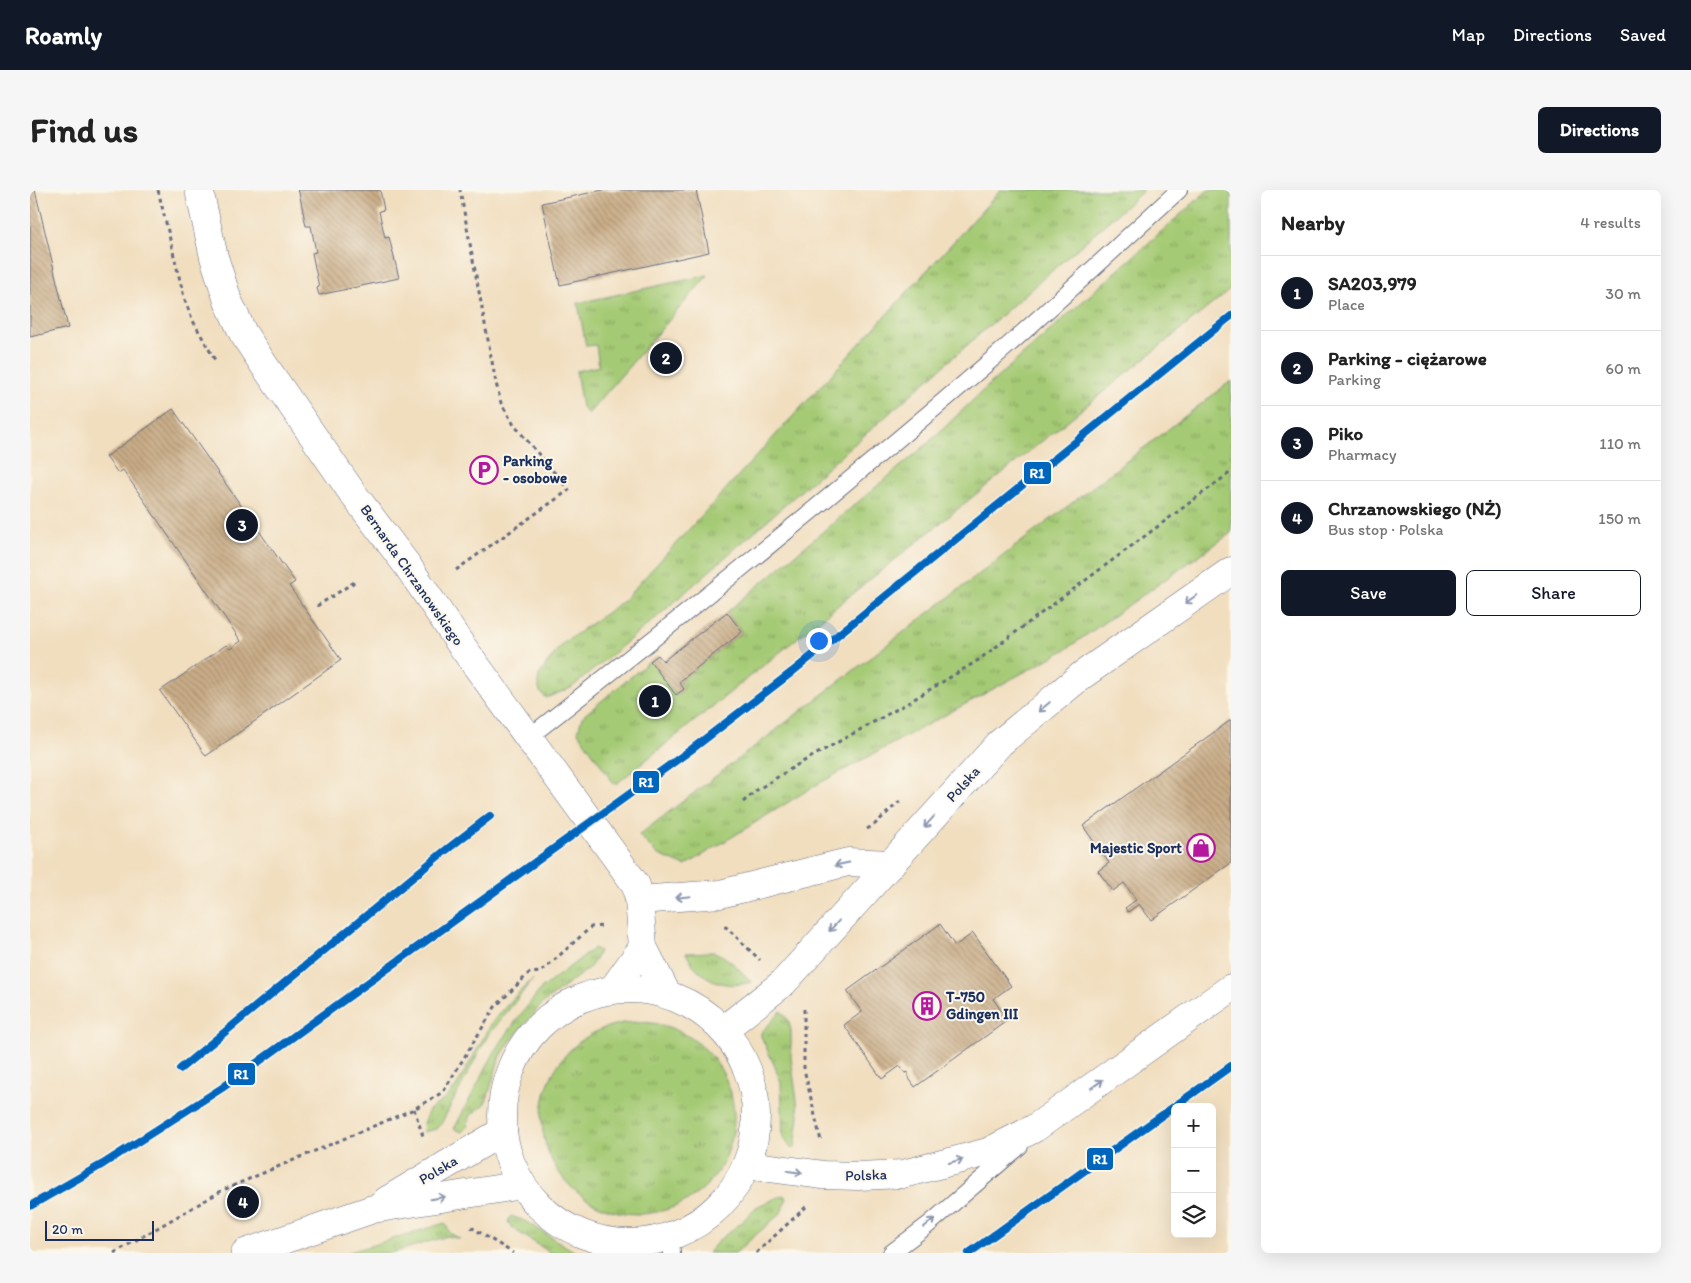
<!DOCTYPE html>
<html lang="en">
<head>
<meta charset="utf-8">
<style>
	body { margin:0; font-family:Itim,sans-serif; background:#f6f6f6; color:#222 }
	.controls { position:absolute; right:15px; bottom:15px; display:grid; overflow:hidden; border-radius:8px; box-shadow:0 5px 20px #0002 }
	.controls button { width:45px; height:45px; display:grid; place-items:center; padding:0; border:0; border-bottom:1px solid #e0e0e0; background:#fff; color:#222; font:25px sans-serif }
	.scale { position:absolute; left:15px; bottom:12px; width:109px; box-sizing:border-box; padding-left:5px; border:2px solid #1b2f5e; border-top:0; font-size:14px; line-height:18px; white-space:nowrap; color:#1b2f5e; -webkit-text-stroke:4px #fbf7ec; paint-order:stroke }
	.you { position:absolute; left:788px; top:450px; width:18px; height:18px; margin:-12px; border:4px solid #fff; border-radius:50%; background:#1a73e8; box-shadow:0 0 0 8px #1a73e833 }
	.badge { display:grid; place-items:center; width:32px; height:32px; border-radius:50%; background:#111827; color:#fff; font-size:16px; font-weight:700 }
	.pin { position:absolute; translate:-50% -50%; border:2px solid #fff; box-shadow:0 1px 5px #0006 }
	.list { margin:0; padding:0; list-style:none }
	h2 { display:flex; justify-content:space-between; align-items:center; height:65px; margin:0; padding:0 20px; font-size:21px }
	h2 small { font-size:16px; font-weight:400; color:#767676 }
	.list li { display:grid; grid-template-columns:32px 1fr auto; gap:15px; align-items:center; box-sizing:border-box; height:75px; padding:0 20px; border-top:1px solid #e0e0e0 }
	.list b { display:block; font-size:19px; white-space:nowrap }
	.list p { margin:0; font-size:16px; white-space:nowrap; color:#767676 }
	.list em { font-size:16px; font-style:normal; color:#767676 }
	.actions { display:flex; gap:10px; padding:15px 20px }
	.actions a { flex:1; padding:11px 0; border:1px solid #111827; border-radius:8px; text-align:center; font-size:18px; color:#111827 }
	.actions .main { background:#111827; color:#fff }
	.icon { flex:none; width:28px; height:28px; fill:none; stroke:currentColor; stroke-width:2; stroke-linecap:round; stroke-linejoin:round }
	.map { position:relative; flex:none; width:1201px; height:1063px; overflow:hidden; border-radius:8px }
	header { display:flex; align-items:center; gap:30px; box-sizing:border-box; height:70px; padding:0 25px; background:#111827; color:#fff }
	header strong { font-size:24px }
	nav { display:flex; gap:28px; margin-inline-start:auto; font-size:18px }
	.intro { display:flex; align-items:center; justify-content:space-between; box-sizing:border-box; height:120px; padding:0 30px }
	h1 { margin:0; font-size:35px }
	.button { padding:12px 22px; border-radius:8px; background:#111827; color:#fff; font-size:18px; font-weight:700 }
	main { display:flex; gap:30px; padding:0 30px }
	aside { flex:1; background:#fff; border-radius:8px; box-shadow:0 5px 20px #0002 }
	.map>svg:first-child { display:block }
	.grass { fill:url(#grass-tufts); stroke:#607c69 }
	.building { fill:url(#building-back-hatch) }
	.lines { fill:none; stroke-linecap:round; stroke-linejoin:round }
	.service-casing { stroke:#666c80; stroke-width:18 }
	.tertiary-casing { stroke:#666c80; stroke-width:29 }
	.trunk-casing { stroke:#666c80; stroke-width:29 }
	.path { stroke:#666c80; stroke-width:3; stroke-dasharray:4 4; stroke-linecap:butt }
	.service { stroke:#fff; stroke-width:16 }
	.tertiary { stroke:#fff; stroke-width:28 }
	.trunk { stroke:#fff; stroke-width:28 }
	.rail-1-casing { stroke:#fbf7ec; stroke-width:11 }
	.rail-1 { stroke:#0065bd; stroke-width:8 }
	.oneway { stroke:#8d97ae }
	.labels { text-anchor:middle; dominant-baseline:central; stroke-width:4; stroke-linejoin:round; paint-order:stroke }
	.poi-label { font-size:15px; font-weight:bold; fill:#1b2f5e; stroke:#fbf7ec; text-anchor:start }
	.street-label { font-size:15px; fill:#1b2f5e; stroke:#fbf7ec }
	.line-badge { stroke:#fbf7ec; stroke-width:2 }
	.badge-label { font-size:14px; text-anchor:middle; font-weight:bold; fill:#fff }
</style>
</head>
<body>
<header>
<strong>Roamly</strong>
<nav><a>Map</a><a>Directions</a><a>Saved</a></nav>
</header>
<div class="intro"><h1>Find us</h1><a class="button">Directions</a></div>
<main>
<div class="map">
<svg width="1201" height="1063" viewBox="0 0 1201 1063">
	<defs>
		<pattern id="grass-tufts" width="24" height="20" patternUnits="userSpaceOnUse" patternTransform="scale(1.25)"><rect width="24" height="20" fill="#a5ca74"/><path d="M3 7l-1-3M5 7V3M7 7l1-3M15 17l-1-3M17 17v-4M19 17l1-3" fill="none" stroke="#86a462"/></pattern>
		<pattern id="building-back-hatch" width="6" height="6" patternUnits="userSpaceOnUse" patternTransform="scale(1.25)"><rect width="6" height="6" fill="#caad87"/><path d="M-1 5l2 2M0 0l6 6M5-1l2 2" fill="none" stroke="#a38d72"/></pattern>
	</defs>
	<rect width="100%" height="100%" fill="#fbf7ec"/>
	<filter id="ink" filterUnits="userSpaceOnUse"><feTurbulence type="fractalNoise" baseFrequency=".02" numOctaves="2"/><feDisplacementMap in="SourceGraphic" scale="10" xChannelSelector="R" yChannelSelector="G"/><feConvolveMatrix kernelMatrix="1 2 1 2 8 2 1 2 1" color-interpolation-filters="sRGB"/></filter>
	<filter id="wash" filterUnits="userSpaceOnUse"><feTurbulence type="fractalNoise" baseFrequency=".0096" numOctaves="4" result="noise"/><feDisplacementMap in="SourceGraphic" scale="20" xChannelSelector="R" yChannelSelector="G"/><feGaussianBlur stdDeviation="1.12" result="paint"/><feColorMatrix in="noise" values="0 0 0 0 0 0 0 0 0 0 0 0 0 0 0 0 0 1.4 0 .05"/><feComposite in="paint" operator="in"/></filter>
	<g filter="url(#wash)">
		<rect width="100%" height="100%" fill="#f1debf"/>
		<g class="grass">
			<path d="M971 0H1114L627 427 541 498 516 508 510 502 508 494 509 485 531 455 593 411Z"/>
			<path d="M1178 0H1201V99L585 595 548 542 552 527 620 471 646 505 654 499 649 492 712 442 697 422 896 255 960 194Z"/>
			<path d="M678 85 558 224 552 217 546 181 569 176 566 155 556 156 548 113Z"/>
			<path d="M1201 191V343L1035 460 786 595 655 676 627 664 609 645Z"/>
			<path d="M564 758 569 761 565 770 559 778 513 813 479 853 469 869 457 909 453 916 441 925 437 937 432 942 424 939 465 861 488 828 511 799Z"/>
			<path d="M684 762C700 768 710 780 721 792 702 798 682 794 667 779 662 775 659 768 656 763Z"/>
			<path d="M503 789 457 847 411 934 406 939 394 942 393 933 399 920 416 908 426 897 463 831 489 802Z"/>
			<path d="M751 821 758 830 761 840V868L769 925 765 958H761L753 947 751 893 745 877 731 846V843Z"/>
			<circle cx="608" cy="928" r="96"/>
			<path d="M753 1005 757 1008 751 1023 705 1063H678L689 1050 712 1032 726 1017Z"/>
			<path d="M481 1026 493 1030 547 1063H521L482 1038 478 1032Z"/>
			<path d="M415 1033 420 1043 430 1049 418 1046 361 1063H317Z"/>
		</g>
		<g id="blocks">
			<g class="building">
				<path d="M0 0H5L38 138 0 147Z"/>
				<path d="M267 0H350L354 20 349 21 355 48 359 47 369 88 289 105 287 98 289 97 282 63 286 62 281 36H276L269 2Z"/>
				<path d="M573 0H666L679 62 530 95 512 13Z"/>
				<path d="M143 219 265 392 259 396 311 470 176 566 130 501 196 455 200 459 211 451 93 280 88 283 76 267Z"/>
				<path d="M697 422 712 442 649 492 654 499 646 505 620 471 628 465 633 471Z"/>
				<path d="M628 503 633 510 622 519 617 512Z"/>
				<path d="M1201 530V673L1121 730 1109 714 1098 722 1095 718 1106 710 1094 693 1083 701 1068 681 1079 673 1053 636Z"/>
				<path d="M910 734 925 756 943 743 981 796 963 809 978 830 885 897 878 887V882L875 883 870 876 852 889 814 835 832 822 817 801Z"/>
			</g>
		</g>
	</g>
	<g filter="url(#ink)">
		<use href="#blocks" fill-opacity="0" stroke="#666c80" stroke-width="1"/>
		<g class="lines">
			<defs>
				<g id="service">
					<path d="M499 547C655 425 809 301 959 172 1024 116 1086 57 1149 0"/>
					<path d="M641 1047 642 1063"/>
					<path d="M596 1053 597 1063"/>
					<path d="M861 1063 898 1035 990 956"/>
				</g>
				<g id="tertiary">
					<path d="M169 0 184 67 198 111 213 143 234 175 324 305 377 375 429 452 606 695 609 710 613 757 637 804"/>
					<path d="M583 799 613 757"/>
				</g>
				<g id="trunk">
					<path d="M609 710 690 704 818 672 860 674"/>
					<circle cx="599" cy="926" r="127"/>
					<path d="M693 840 753 793 970 553 1051 486 1201 381"/>
					<path d="M717 975 793 985 828 986 873 984 958 962 1005 938 1201 798"/>
					<path d="M356 1011 473 941"/>
					<path d="M215 1063 343 1019 492 995"/>
				</g>
			</defs>
			<use href="#service" class="service-casing"/>
			<use href="#tertiary" class="tertiary-casing"/>
			<use href="#trunk" class="trunk-casing"/>
			<g class="path">
				<path d="M128 0 154 107 162 129 186 172"/>
				<path d="M426 380 539 300 484 235 471 213 466 193 430 0"/>
				<path d="M287 416 326 391"/>
				<path d="M713 612 727 600 767 575 876 514 947 471 1201 282"/>
				<path d="M837 639 844 635 870 611"/>
				<path d="M694 737H696L730 770"/>
				<path d="M774 819V879L791 951"/>
				<path d="M384 919 394 949"/>
				<path d="M441 1037 483 1063"/>
				<path d="M84 1063 193 1000 384 919 413 902 465 817 499 783 511 782 561 737 575 736"/>
				<path d="M726 1063 777 1016"/>
			</g>
			<use href="#service" class="service"/>
			<use href="#tertiary" class="tertiary"/>
			<use href="#trunk" class="trunk"/>
			<defs>
				<g id="rail-1">
					<path d="M150 879 411 664 460 626"/>
					<path d="M0 1016 73 974 192 898 662 559 762 482 1201 126"/>
					<path d="M939 1063 1201 876"/>
				</g>
			</defs>
			<use href="#rail-1" class="rail-1-casing"/>
			<use href="#rail-1" class="rail-1"/>
		</g>
		<defs><path id="oneway-shaft" d="M-6 0H5M1.5-3L5.5 0L1.5 3" fill="none" stroke-width="1.6" stroke-linecap="round" stroke-linejoin="round" transform="scale(1.25)"/></defs>
		<g class="oneway">
			<use href="#oneway-shaft" transform="translate(1161 409) rotate(145)"/>
			<use href="#oneway-shaft" transform="translate(1014 517) rotate(140)"/>
			<use href="#oneway-shaft" transform="translate(899 632) rotate(132)"/>
			<use href="#oneway-shaft" transform="translate(812 674) rotate(169)"/>
			<use href="#oneway-shaft" transform="translate(653 707) rotate(174)"/>
			<use href="#oneway-shaft" transform="translate(804 736) rotate(132)"/>
			<use href="#oneway-shaft" transform="translate(1067 894) rotate(-36)"/>
			<use href="#oneway-shaft" transform="translate(926 971) rotate(-16)"/>
			<use href="#oneway-shaft" transform="translate(765 982) rotate(7)"/>
			<use href="#oneway-shaft" transform="translate(408 1008) rotate(-9)"/>
			<use href="#oneway-shaft" transform="translate(899 1033) rotate(-40)"/>
		</g>
	</g>
	<defs>
		<symbol id="parking-ring" viewBox="-11 -11 22 22"><circle r="9.5" fill="#fbf7ec" stroke="#b5179e" stroke-width="1.5"/><path d="M-3.5-5.5H1a3.5 3.5 0 0 1 0 7H-1V5.5H-3.5ZM-1-3.4V-.6H.8a1.4 1.4 0 0 0 0-2.8Z" fill="#b5179e"/></symbol>
		<symbol id="shop-ring" viewBox="-11 -11 22 22"><circle r="9.5" fill="#fbf7ec" stroke="#b5179e" stroke-width="1.5"/><path d="M-5-2.5h2.3a2.7 3.5 0 0 1 5.4 0H5L5.5 6h-11ZM-1.5-2.5h3a1.5 2.3 0 0 0-3 0Z" fill="#b5179e"/></symbol>
		<symbol id="building-ring" viewBox="-11 -11 22 22"><circle r="9.5" fill="#fbf7ec" stroke="#b5179e" stroke-width="1.5"/><path d="M-4-6H4V6H1V3H-1V6H-4ZM-2.5-4.3h1.7v1.8h-1.7ZM.8-4.3h1.7v1.8H.8ZM-2.5-1h1.7V.8h-1.7ZM.8-1h1.7V.8H.8Z" fill="#b5179e"/></symbol>
	</defs>
	<g fill-rule="evenodd">
		<use href="#parking-ring" x="438" y="264" width="32" height="32"/>
		<use href="#shop-ring" x="1155" y="642" width="32" height="32"/>
		<use href="#building-ring" x="881" y="800" width="32" height="32"/>
	</g>
	<g class="labels">
		<g class="poi-label">
			<text x="473" y="271">Parking<tspan x="473" dy="17">- osobowe</tspan></text>
			<text x="1152" y="658" text-anchor="end">Majestic Sport</text>
			<text x="916" y="807">T-750<tspan x="916" dy="17">Gdingen III</tspan></text>
		</g>
		<g class="street-label">
			<text transform="translate(382 385) rotate(55)">Bernarda Chrzanowskiego</text>
			<text transform="translate(933 594) rotate(-48)">Polska</text>
			<text transform="translate(408 980) rotate(-31)">Polska</text>
			<text transform="translate(836 985) rotate(-2)">Polska</text>
		</g>
	</g>
	<g class="line-badge">
		<rect x="993" y="271" width="29" height="24" rx="5" fill="#0065bd"/>
		<rect x="602" y="580" width="28" height="24" rx="5" fill="#0065bd"/>
		<rect x="197" y="872" width="29" height="24" rx="5" fill="#0065bd"/>
		<rect x="1056" y="957" width="28" height="24" rx="5" fill="#0065bd"/>
	</g>
	<g class="badge-label">
		<text x="1007" y="288">R1</text>
		<text x="616" y="597">R1</text>
		<text x="211" y="889">R1</text>
		<text x="1070" y="974">R1</text>
	</g>
</svg>
<div class="controls">
<button>+</button>
<button>−</button>
<button><svg class="icon" aria-label="layers" viewBox="0 0 24 24"><path d="M12 4l9 5-9 5-9-5zM3 14l9 5 9-5"/></svg></button>
</div>
<div class="scale">20 m</div>
<div class="you"></div>
<div class="pin badge" style="left:625px;top:511px">1</div>
<div class="pin badge" style="left:636px;top:168px">2</div>
<div class="pin badge" style="left:212px;top:335px">3</div>
<div class="pin badge" style="left:213px;top:1012px">4</div>
</div>
<aside>
<h2>Nearby<small>4 results</small></h2>
<ul class="list">
<li><span class="badge">1</span><div><b>SA203,979</b><p>Place</p></div><em>30 m</em></li>
<li><span class="badge">2</span><div><b>Parking - ciężarowe</b><p>Parking</p></div><em>60 m</em></li>
<li><span class="badge">3</span><div><b>Piko</b><p>Pharmacy</p></div><em>110 m</em></li>
<li><span class="badge">4</span><div><b>Chrzanowskiego (NŻ)</b><p>Bus stop · Polska</p></div><em>150 m</em></li>
</ul>
<div class="actions"><a class="main">Save</a><a>Share</a></div>
</aside>
</main>
</body>
</html>
